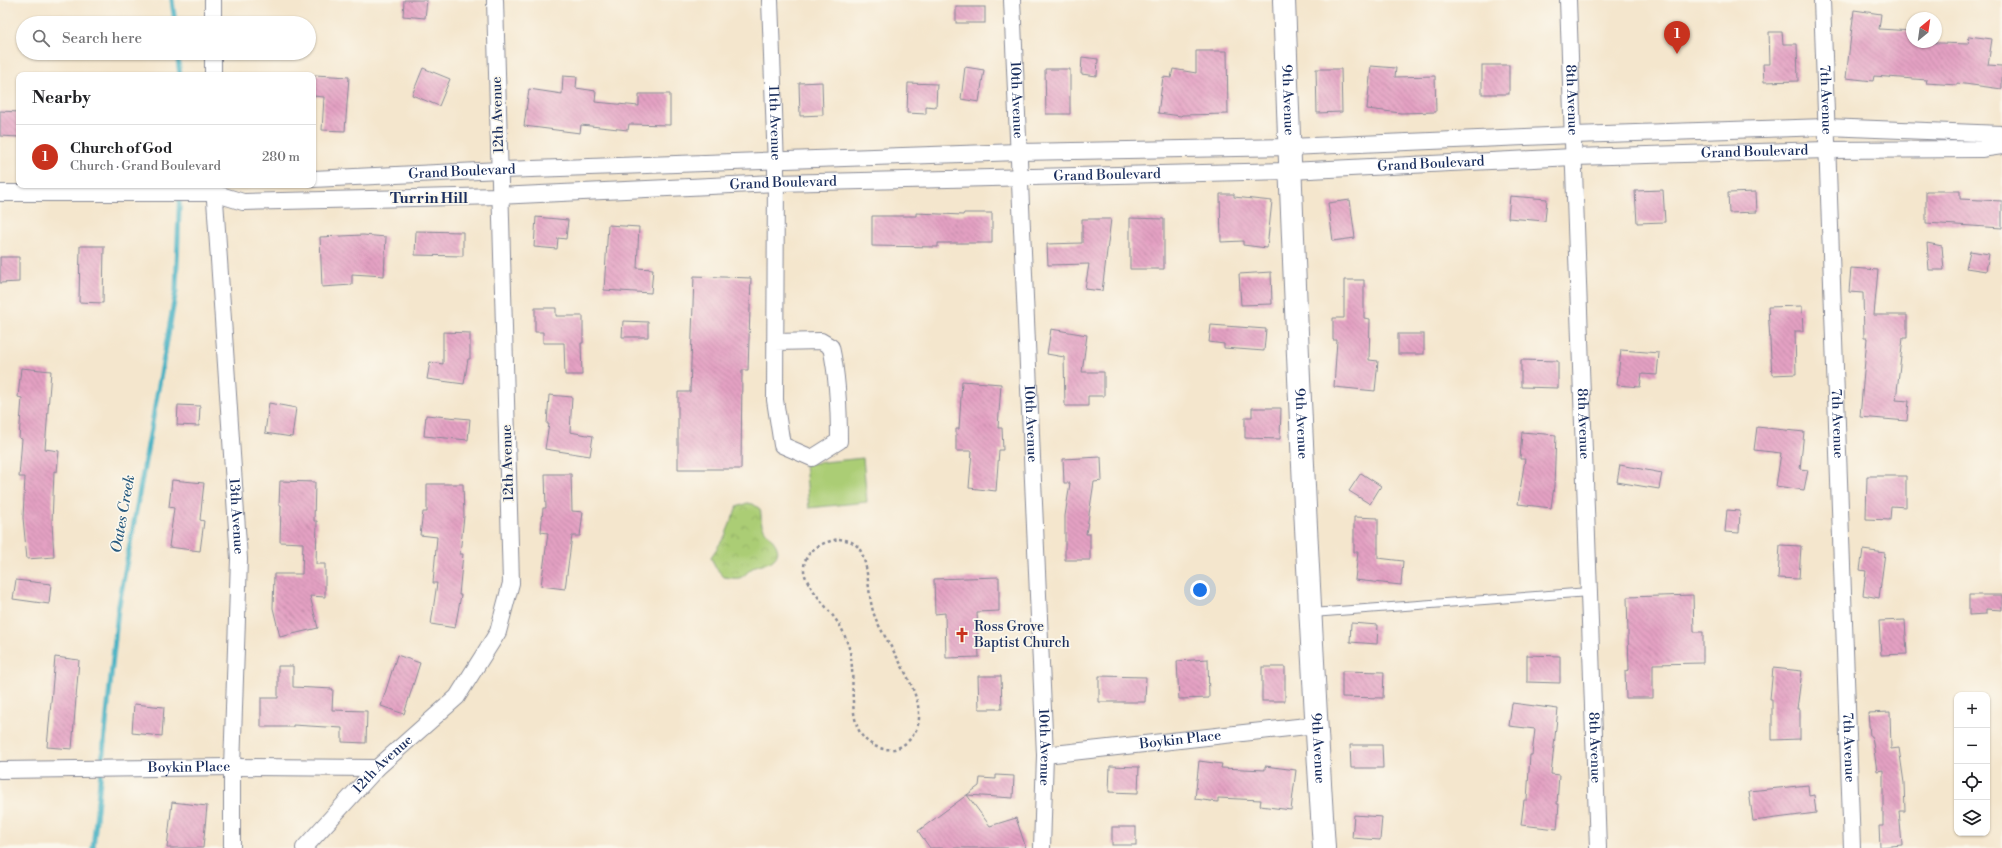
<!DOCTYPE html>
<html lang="en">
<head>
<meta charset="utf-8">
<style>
	body { margin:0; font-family:"Libre Bodoni",serif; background:#f6f6f6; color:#202124 }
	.controls { position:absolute; right:12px; bottom:12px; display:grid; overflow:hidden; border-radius:8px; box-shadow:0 1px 3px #0004 }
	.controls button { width:36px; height:36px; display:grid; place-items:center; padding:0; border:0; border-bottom:1px solid #e0e0e0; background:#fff; color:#202124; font:20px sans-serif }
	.compass { position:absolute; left:1906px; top:12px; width:36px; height:36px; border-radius:50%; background:#fff; box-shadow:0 1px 3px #0004; rotate:29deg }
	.you { position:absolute; left:1200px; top:590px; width:14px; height:14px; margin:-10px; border:3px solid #fff; border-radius:50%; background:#1a73e8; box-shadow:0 0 0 6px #1a73e833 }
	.badge { display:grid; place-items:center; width:26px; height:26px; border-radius:50%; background:#c8321e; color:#fff; font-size:13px; font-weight:700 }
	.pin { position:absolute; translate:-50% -33px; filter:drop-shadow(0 1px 2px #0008) }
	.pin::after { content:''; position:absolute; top:21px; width:14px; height:12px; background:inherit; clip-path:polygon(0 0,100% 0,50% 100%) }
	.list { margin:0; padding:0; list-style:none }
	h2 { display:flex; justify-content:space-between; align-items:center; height:52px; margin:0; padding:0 16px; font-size:17px }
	h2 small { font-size:13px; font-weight:400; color:#757577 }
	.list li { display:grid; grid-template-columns:26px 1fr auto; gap:12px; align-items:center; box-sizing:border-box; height:64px; padding:0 16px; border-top:1px solid #e0e0e0 }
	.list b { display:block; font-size:15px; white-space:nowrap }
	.list p { margin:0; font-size:13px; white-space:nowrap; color:#757577 }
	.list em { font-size:13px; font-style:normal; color:#757577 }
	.icon { flex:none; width:22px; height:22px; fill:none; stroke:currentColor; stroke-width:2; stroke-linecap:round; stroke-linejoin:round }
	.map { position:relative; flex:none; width:2002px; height:848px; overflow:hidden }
	.search { position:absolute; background:#fff; box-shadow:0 1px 3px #0004; left:16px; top:16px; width:300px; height:44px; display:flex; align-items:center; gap:10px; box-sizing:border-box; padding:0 14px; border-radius:22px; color:#757577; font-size:15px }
	.panel { position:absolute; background:#fff; box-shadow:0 1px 3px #0004; left:16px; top:72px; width:300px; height:116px; border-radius:8px }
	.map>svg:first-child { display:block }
	.park { fill:url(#park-crowns); stroke:#637e6a }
	.garden { fill:#abcd75; stroke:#637e6a }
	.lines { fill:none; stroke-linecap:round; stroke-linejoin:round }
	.stream { stroke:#44b0c2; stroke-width:5 }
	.building { fill:url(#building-back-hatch) }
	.lane-casing { stroke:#888a96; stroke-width:10 }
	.street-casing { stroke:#888a96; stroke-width:18 }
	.secondary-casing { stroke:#888a96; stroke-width:24 }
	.path { stroke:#888a96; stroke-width:2.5; stroke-dasharray:3 3; stroke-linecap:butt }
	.lane { stroke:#fff; stroke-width:8 }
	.street { stroke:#fff; stroke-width:16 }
	.secondary { stroke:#fff; stroke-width:22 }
	.labels { text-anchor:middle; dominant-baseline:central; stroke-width:3.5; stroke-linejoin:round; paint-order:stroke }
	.street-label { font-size:14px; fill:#1b2f5e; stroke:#fbf7ec }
	.poi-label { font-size:14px; fill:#1b2f5e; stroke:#fbf7ec; text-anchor:start }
	.neighbourhood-label { font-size:15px; font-weight:bold; fill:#1b2f5e; stroke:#fbf7ec }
	.water-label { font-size:15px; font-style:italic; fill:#295c81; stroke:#fbf7ec }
</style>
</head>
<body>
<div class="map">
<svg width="2002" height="848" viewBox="0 0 2002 848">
	<defs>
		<pattern id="park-crowns" width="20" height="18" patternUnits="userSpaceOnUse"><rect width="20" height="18" fill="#abcd75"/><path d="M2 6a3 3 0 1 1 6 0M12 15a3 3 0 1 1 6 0" fill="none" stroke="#93b068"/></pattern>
		<pattern id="building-back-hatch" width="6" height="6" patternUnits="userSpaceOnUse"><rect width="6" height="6" fill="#e4a1c3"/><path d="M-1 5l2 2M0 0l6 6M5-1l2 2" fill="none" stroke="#b884a2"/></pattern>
	</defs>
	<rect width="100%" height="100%" fill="#fbf7ec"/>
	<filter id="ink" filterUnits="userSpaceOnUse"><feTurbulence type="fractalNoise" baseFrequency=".025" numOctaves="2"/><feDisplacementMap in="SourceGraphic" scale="8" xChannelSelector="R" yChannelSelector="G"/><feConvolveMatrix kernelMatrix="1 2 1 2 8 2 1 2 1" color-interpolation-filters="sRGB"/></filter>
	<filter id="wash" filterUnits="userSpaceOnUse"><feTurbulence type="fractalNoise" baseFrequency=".012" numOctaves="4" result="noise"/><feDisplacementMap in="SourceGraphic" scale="16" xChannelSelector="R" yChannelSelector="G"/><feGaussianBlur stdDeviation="0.9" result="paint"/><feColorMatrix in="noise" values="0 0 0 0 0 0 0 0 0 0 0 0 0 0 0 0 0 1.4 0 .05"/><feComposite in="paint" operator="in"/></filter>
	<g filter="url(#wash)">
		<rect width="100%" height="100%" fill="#f4e6cd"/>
		<path class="park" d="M747 503 753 504 760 509C762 515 760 522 763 527 768 537 785 548 774 559 768 565 760 563 754 567 739 578 745 580 724 577L715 567 711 557 725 536 737 507Z"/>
		<path class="garden" d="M863 458 867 502 809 508 805 464Z"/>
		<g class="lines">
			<g class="stream">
				<path d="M172 0 175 23"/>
				<path d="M177 53 180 75"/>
				<path d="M93 848 118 610 176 291 180 185"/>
			</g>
		</g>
		<g id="blocks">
			<g class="building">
				<path d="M404 0H427L425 18 403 16Z"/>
				<rect x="956" y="7" width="29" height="16"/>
				<path d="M1854 10 1881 14 1879 29 1912 31V42L1968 44 1969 36 1992 39 1988 65 2002 66V89L1957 83V85L1926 83 1927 80 1874 76 1873 81 1846 78Z"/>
				<path d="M1769 32H1782L1783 44H1797L1798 81 1764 82 1763 64H1770Z"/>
				<path d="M1196 51H1227L1228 114 1182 115 1181 116 1158 113 1163 77 1171 78 1173 69 1196 73Z"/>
				<path d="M1082 57 1098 59 1097 76 1081 74Z"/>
				<rect x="1482" y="65" width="27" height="29"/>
				<path d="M1371 66 1396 68 1395 77 1435 76 1436 112 1401 113 1367 109Z"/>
				<path d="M965 67 984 70 979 102 961 99Z"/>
				<path d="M423 68 450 79 439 106 412 95Z"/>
				<path d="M1045 69H1070V114H1046Z"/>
				<path d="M1316 69H1341L1342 112 1317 113Z"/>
				<path d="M315 75 349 77 345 131 322 130 324 97 313 96Z"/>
				<path d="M563 76 577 77 576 88 596 91 595 102 639 106V94H670V125L629 124 628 130 581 125 580 133 524 126 529 89 562 94Z"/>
				<path d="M822 82 823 115 800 116 799 83Z"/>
				<path d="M908 83 937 84 936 107 926 106V114L907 113Z"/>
				<path d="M0 111 19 112V137L0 136Z"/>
				<path d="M1663 190 1665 222 1637 223 1635 191Z"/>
				<path d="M1926 191H1960V199L2002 201V228L1926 223Z"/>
				<path d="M1756 192 1757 212 1729 213 1728 193Z"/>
				<path d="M1220 194H1234V197L1272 201 1267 248 1243 245V241L1221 242Z"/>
				<path d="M1510 196 1547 199 1545 221 1508 218Z"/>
				<path d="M1350 200 1355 238 1333 241 1328 203Z"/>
				<path d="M916 213 963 215 964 213H992V243H938V247L872 246V216H916Z"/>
				<path d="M536 217 568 220 566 239 558 238 557 249 534 247Z"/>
				<path d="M1130 218 1164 219V269H1130Z"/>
				<path d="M1082 219H1111L1102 291 1085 289 1089 264 1048 265 1047 244 1082 243Z"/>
				<path d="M608 225 639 227 637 268 653 269 651 293 604 290Z"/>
				<path d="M416 231 463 232V256L415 255Z"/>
				<path d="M363 235 386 237 384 276 352 274V285L322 287 320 237Z"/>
				<path d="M1927 243 1942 246 1944 270H1929Z"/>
				<path d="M80 246H104L103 303 79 302Z"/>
				<path d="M1970 251 1989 254 1986 271 1966 268Z"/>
				<path d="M0 257H19V282L0 283Z"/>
				<path d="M1851 268 1878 270 1874 315H1907V338H1903L1896 400 1909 401 1907 421 1860 417 1867 338H1864L1863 293 1849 292Z"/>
				<path d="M1271 272 1272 304 1241 305 1239 274Z"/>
				<path d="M694 276 751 278 748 370H742L741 469H678V392H690Z"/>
				<path d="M1344 280H1364V318L1370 319 1369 360 1378 361 1375 391 1334 387 1337 340H1333V318H1344Z"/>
				<path d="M1802 306 1803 331H1795L1796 374 1772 375 1768 307Z"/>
				<path d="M535 308H556V316H583V343H581L582 375H565L564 343H543V332H535Z"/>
				<path d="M623 321 648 322V337H622Z"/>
				<path d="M1211 325 1266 329 1264 351 1224 348V344L1209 342Z"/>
				<path d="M1051 329 1087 335 1082 372H1104V396H1088V406H1065L1064 357 1047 354Z"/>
				<path d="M443 332 470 333V359H468L464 384 427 379 430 362 443 364Z"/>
				<rect x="1398" y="334" width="26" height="20"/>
				<path d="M1621 350 1659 353 1657 375 1642 374 1640 387 1617 385Z"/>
				<path d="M1521 360 1558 361V388L1521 387Z"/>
				<path d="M21 368 51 371 45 449 59 451 57 472 54 471 52 523 54 557 27 559 23 518 25 477H19L22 439 19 438 22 398 18 397Z"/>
				<path d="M962 381 1001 384 998 428H1002L1003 450H999L996 491 969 488 972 451H956V429H959Z"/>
				<path d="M549 395 572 397 570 432 593 436 590 456 545 449 549 424H547Z"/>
				<path d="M269 403 296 408 292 437 265 433Z"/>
				<path d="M178 405 200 406 199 426 177 425Z"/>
				<path d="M1252 408H1281L1280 439 1245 438V417H1252Z"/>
				<path d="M426 415 470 419 468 440 424 436Z"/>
				<path d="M1757 427 1804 432 1800 469 1808 470 1804 490 1776 486 1781 453 1754 450Z"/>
				<path d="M1522 432 1556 435 1554 486 1551 508 1518 504 1525 459H1520Z"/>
				<path d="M1101 457 1102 481 1094 482 1086 534H1090V560H1065V516L1070 483H1064L1063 459Z"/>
				<path d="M1620 465 1662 473 1659 489 1617 482Z"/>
				<path d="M1361 473 1381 486 1370 504 1349 491Z"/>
				<path d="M545 474H571L572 511 583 512 580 536H572L565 589 541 586 548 533 541 532 543 508H546Z"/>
				<path d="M1867 476H1906V507L1891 506 1890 520 1866 519Z"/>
				<path d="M172 480 204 483 200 520 204 521 200 551 169 547 174 508 169 507Z"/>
				<path d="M280 481 315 482 314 521H317L316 564H325V597L310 596 318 628 280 637 273 608 274 574H302L303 543 280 542 281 505H279Z"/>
				<path d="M427 484H463L464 516 460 554H463L459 595H461L455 628 431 624 437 583H433L437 537 420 535 423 512H427Z"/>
				<path d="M1727 510 1740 511 1739 533 1725 532Z"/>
				<path d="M1354 517 1378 518V558L1403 561 1401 585 1355 580 1358 552H1354Z"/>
				<path d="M1780 545 1801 546 1799 579 1778 578Z"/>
				<path d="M1863 550 1885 553 1879 598 1863 595 1866 571 1860 570Z"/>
				<path d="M999 577V611L977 612 979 657 946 658 945 613 935 614 934 579Z"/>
				<path d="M16 580 51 584 49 604 13 599Z"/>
				<path d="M1693 595 1694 632H1703V663L1653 664V698H1626L1625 671 1629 670 1627 597Z"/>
				<path d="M1969 595H2002V610L1986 609V614L1969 615Z"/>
				<path d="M1905 620 1907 654 1881 655 1879 621Z"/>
				<path d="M1351 623 1378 625 1377 644 1350 642Z"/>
				<path d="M397 655 420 663 404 714 381 706Z"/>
				<path d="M1527 655 1560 656V683L1527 682Z"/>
				<path d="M55 657 79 660 72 749 47 747Z"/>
				<path d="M1208 659 1209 698 1179 699 1177 661Z"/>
				<path d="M278 666H293V687L333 689 332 710 367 711 366 743 342 742V728L293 725V727H261V698H278Z"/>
				<rect x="1262" y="667" width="23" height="34"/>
				<path d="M1773 668 1802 671 1797 709H1800V739L1772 740V699H1770Z"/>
				<path d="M1342 671 1384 672 1383 698 1342 697Z"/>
				<path d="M978 676H1001L1002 709H979Z"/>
				<path d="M1099 676 1146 677 1145 702H1099Z"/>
				<path d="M1512 703 1558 709 1551 774 1559 775 1557 804H1559L1557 829 1521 825 1524 800H1527L1530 755H1532L1535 729 1509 726Z"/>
				<path d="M134 704 164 707 162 736 132 733Z"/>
				<path d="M1890 712 1891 749 1899 748 1904 783 1905 811H1899L1902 845 1880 847 1879 826H1883V770L1877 771 1872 736H1870L1868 713Z"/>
				<path d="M1350 745H1382L1383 768H1351Z"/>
				<path d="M1199 761 1222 764 1221 768 1265 770V766L1296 770 1291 810 1260 806 1261 800 1218 798V802L1195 799Z"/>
				<path d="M1110 766 1139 767 1138 793 1109 792Z"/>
				<path d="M996 775 1014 776 1013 798 967 795 990 826 1016 818 1026 848H930L918 831 979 786 980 778 996 779Z"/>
				<path d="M1808 785 1809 796 1814 795 1816 813 1753 821 1749 791Z"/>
				<path d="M172 802 207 806 203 848H167Z"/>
				<path d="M1354 815 1382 817 1380 840 1352 838Z"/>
				<rect x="1112" y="827" width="24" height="18"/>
			</g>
		</g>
	</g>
	<g filter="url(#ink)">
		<use href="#blocks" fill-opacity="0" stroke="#888a96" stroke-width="1"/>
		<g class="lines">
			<defs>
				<path id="lane" d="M1312 613 1589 592"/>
				<g id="street">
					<path d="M213 0V23"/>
					<path id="s1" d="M770 0 776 166 775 400 782 445 812 458 839 441C839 409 838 378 831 347L821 341 775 342"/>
					<path id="s2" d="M1012 0 1045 755 1042 848"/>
					<path id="s3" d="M1568 0 1598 848"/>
					<path id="s4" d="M1822 0 1852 848"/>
					<path d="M213 53V75"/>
					<path id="s5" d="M313 179 500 170 1019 152 1289 147 1573 135 1826 127 2002 134"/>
					<path id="s6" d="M214 185 239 559 232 767V848"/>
					<path id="s7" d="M0 193H214L243 202 500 196 776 183 1290 171 1573 157 1827 150 1981 149 2002 146"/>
					<path id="s8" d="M1045 755 1316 725"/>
					<path id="s9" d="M0 770 232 767 377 768"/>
					<path id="s10" d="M304 848 377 768 457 697 498 632 511 583 495 0"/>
				</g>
				<g id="secondary">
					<path id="s11" d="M1284 0C1294 283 1306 566 1324 848"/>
				</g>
			</defs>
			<use href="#lane" class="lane-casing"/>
			<use href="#street" class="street-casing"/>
			<use href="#secondary" class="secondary-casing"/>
			<path class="path" d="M839 539C846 540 853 541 858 547 870 562 867 598 875 617 887 646 931 700 916 730 912 739 903 747 894 749 886 750 880 749 873 745 841 729 860 673 847 642 845 636 842 628 838 623 830 610 804 584 804 570 803 550 823 542 839 539Z"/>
			<use href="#lane" class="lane"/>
			<use href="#street" class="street"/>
			<use href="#secondary" class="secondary"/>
		</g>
	</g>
	<defs>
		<symbol id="church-bare" viewBox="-9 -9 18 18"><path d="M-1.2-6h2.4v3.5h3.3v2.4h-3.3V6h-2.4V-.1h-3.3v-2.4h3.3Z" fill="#c8321e" stroke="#fbf7ec" stroke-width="2.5" paint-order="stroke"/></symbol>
	</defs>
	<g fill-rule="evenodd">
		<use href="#church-bare" x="951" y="624" width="22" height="22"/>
	</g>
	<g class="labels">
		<g class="street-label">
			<text stroke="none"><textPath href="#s2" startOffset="100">10th Avenue</textPath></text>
			<text stroke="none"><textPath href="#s11" startOffset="100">9th Avenue</textPath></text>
			<text stroke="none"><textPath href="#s3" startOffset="100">8th Avenue</textPath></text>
			<text stroke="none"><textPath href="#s4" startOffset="100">7th Avenue</textPath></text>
			<text transform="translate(498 115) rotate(-92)">12th Avenue</text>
			<text stroke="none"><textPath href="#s1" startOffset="123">11th Avenue</textPath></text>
			<text stroke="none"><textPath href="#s7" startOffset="1757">Grand Boulevard</textPath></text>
			<text stroke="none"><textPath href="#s7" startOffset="1433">Grand Boulevard</textPath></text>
			<text stroke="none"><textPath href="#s5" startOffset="149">Grand Boulevard</textPath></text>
			<text stroke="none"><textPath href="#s7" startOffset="1109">Grand Boulevard</textPath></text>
			<text stroke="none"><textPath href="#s7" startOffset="785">Grand Boulevard</textPath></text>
			<text stroke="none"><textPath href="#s2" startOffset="424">10th Avenue</textPath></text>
			<text stroke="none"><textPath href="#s11" startOffset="424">9th Avenue</textPath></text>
			<text stroke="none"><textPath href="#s3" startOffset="424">8th Avenue</textPath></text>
			<text stroke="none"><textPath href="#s4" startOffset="424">7th Avenue</textPath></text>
			<text transform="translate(508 463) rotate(-92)">12th Avenue</text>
			<text stroke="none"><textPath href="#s6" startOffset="332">13th Avenue</textPath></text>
			<text stroke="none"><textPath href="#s8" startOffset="136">Boykin Place</textPath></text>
			<text stroke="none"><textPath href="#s2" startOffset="748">10th Avenue</textPath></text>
			<text stroke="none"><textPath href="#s11" startOffset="749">9th Avenue</textPath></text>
			<text stroke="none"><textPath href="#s3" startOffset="748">8th Avenue</textPath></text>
			<text stroke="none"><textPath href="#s4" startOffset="748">7th Avenue</textPath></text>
			<text stroke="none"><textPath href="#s10" startOffset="115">12th Avenue</textPath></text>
			<text stroke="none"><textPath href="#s9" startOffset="189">Boykin Place</textPath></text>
		</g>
		<g class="poi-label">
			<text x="974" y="627">Ross Grove<tspan x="974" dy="16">Baptist Church</tspan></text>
		</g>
		<g class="neighbourhood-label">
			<text x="429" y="198">Turrin Hill</text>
		</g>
		<g class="water-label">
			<text transform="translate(123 514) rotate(-80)">Oates Creek</text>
		</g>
	</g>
</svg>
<div class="controls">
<button>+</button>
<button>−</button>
<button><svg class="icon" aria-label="locate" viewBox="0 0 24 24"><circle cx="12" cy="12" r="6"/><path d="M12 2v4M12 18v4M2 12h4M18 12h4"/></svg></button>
<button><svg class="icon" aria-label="layers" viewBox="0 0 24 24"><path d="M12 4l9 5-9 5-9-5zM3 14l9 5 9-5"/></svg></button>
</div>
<svg class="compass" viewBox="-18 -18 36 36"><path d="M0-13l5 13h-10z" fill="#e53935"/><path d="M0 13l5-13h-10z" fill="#757577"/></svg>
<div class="you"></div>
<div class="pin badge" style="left:1677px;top:54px">1</div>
<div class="search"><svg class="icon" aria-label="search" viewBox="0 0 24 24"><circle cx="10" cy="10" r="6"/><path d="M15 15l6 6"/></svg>Search here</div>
<section class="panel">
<h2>Nearby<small></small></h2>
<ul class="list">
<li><span class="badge">1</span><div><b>Church of God</b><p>Church · Grand Boulevard</p></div><em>280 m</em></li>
</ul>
</section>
</div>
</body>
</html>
